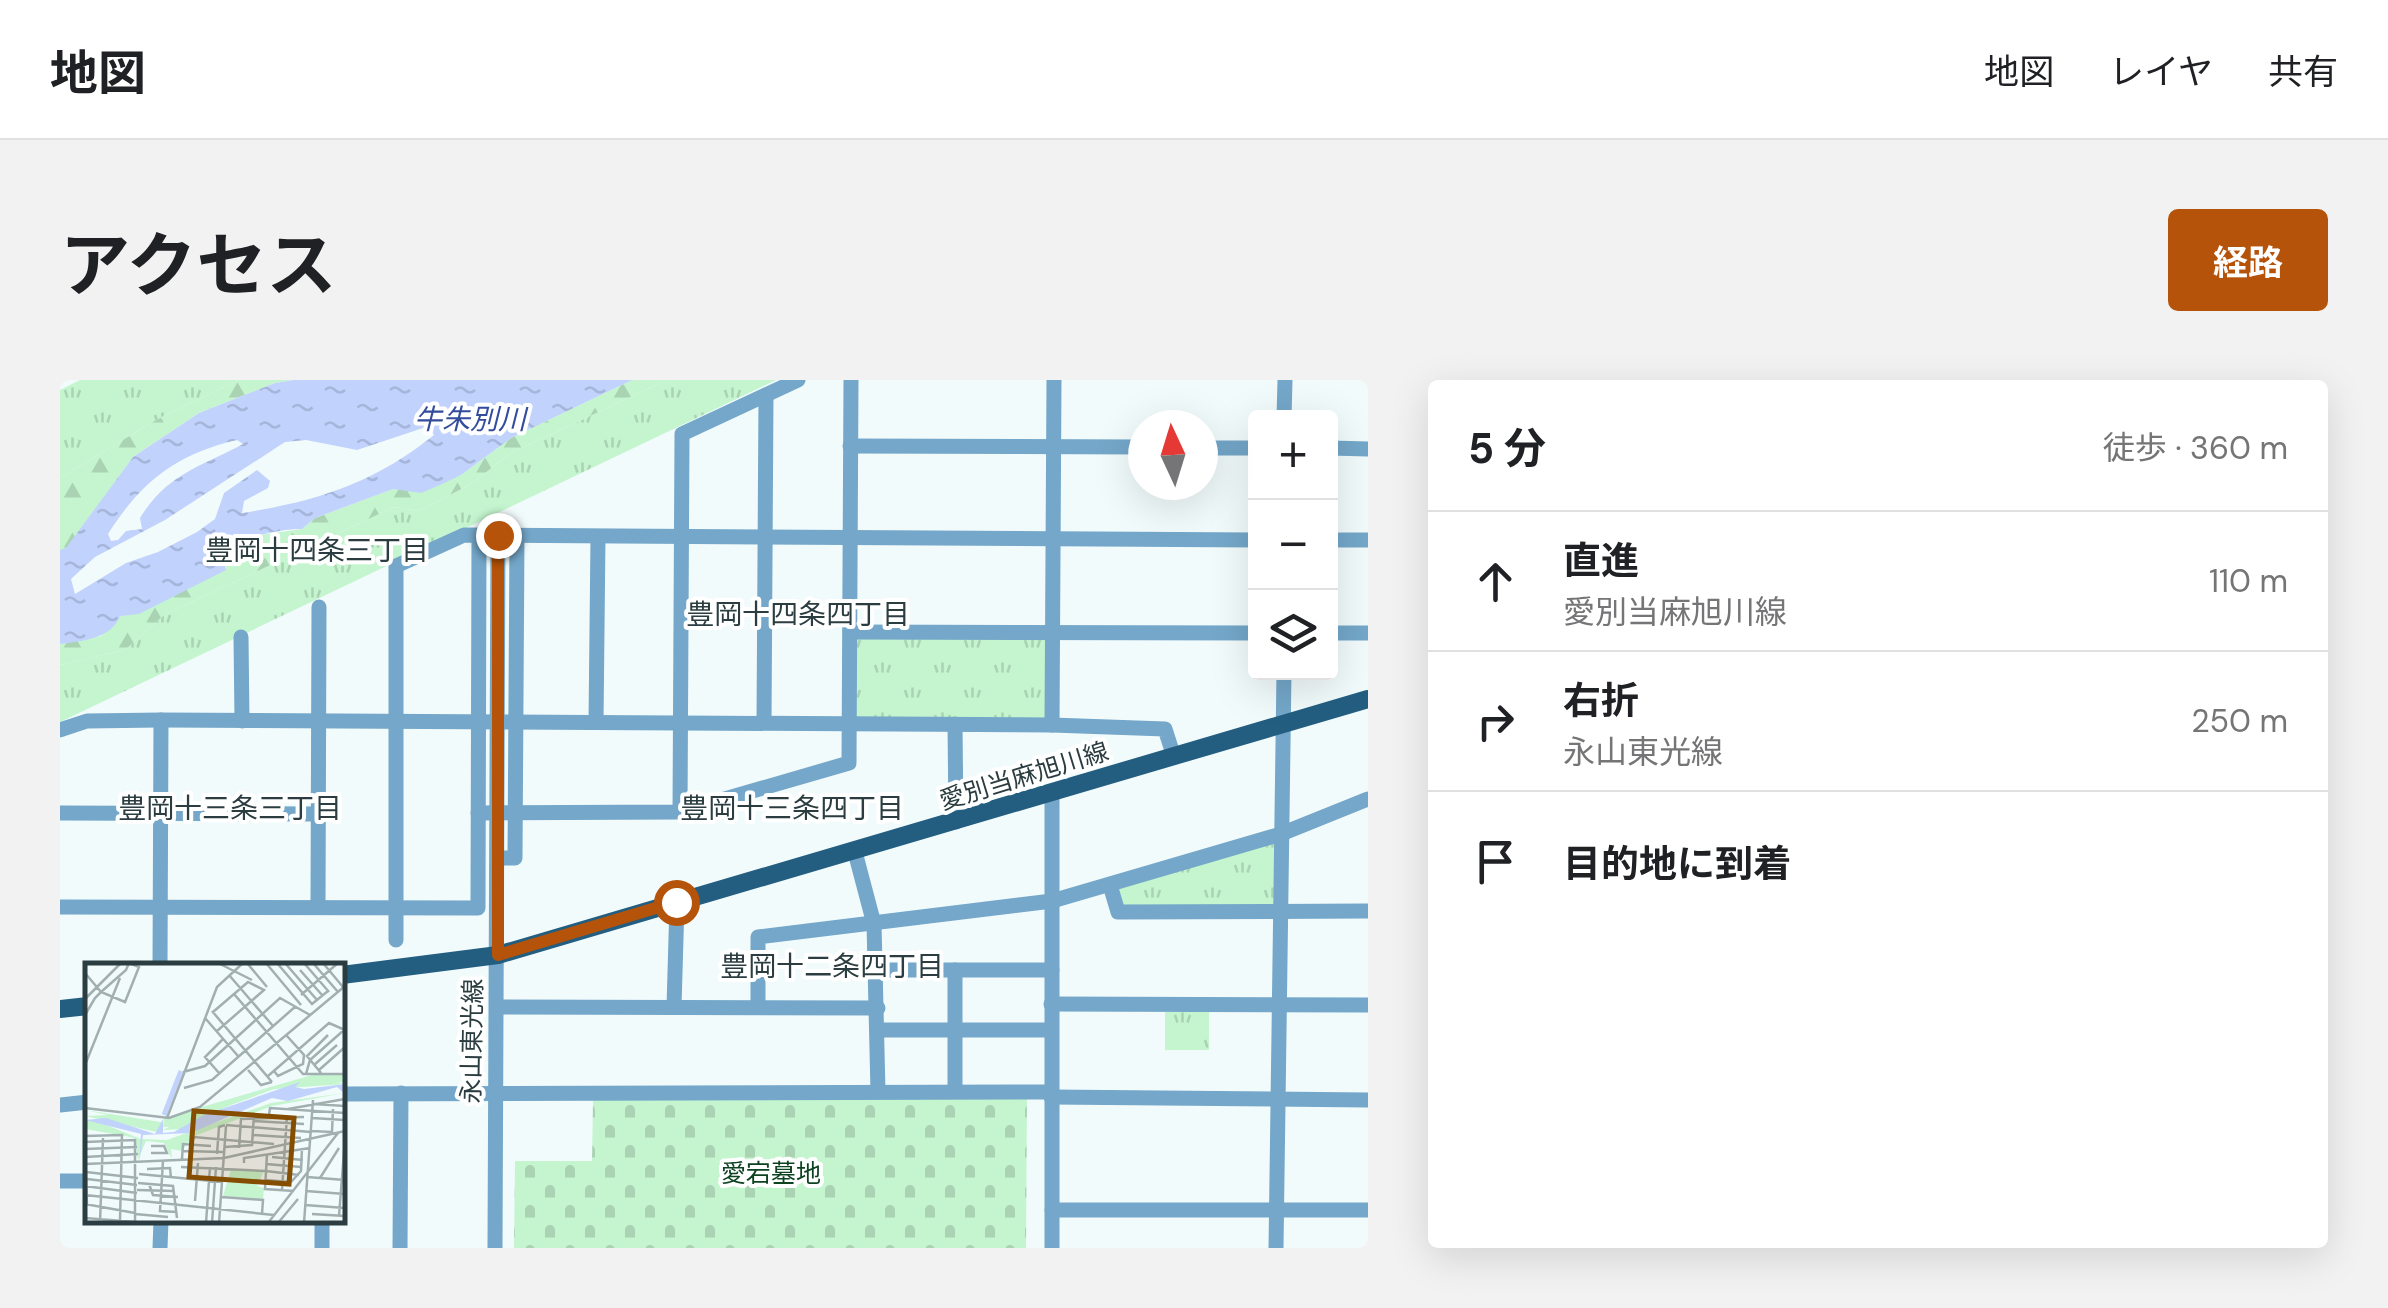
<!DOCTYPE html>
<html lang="ja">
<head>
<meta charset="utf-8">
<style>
	body { margin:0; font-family:"DM Sans","Noto Sans JP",sans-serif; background:#f2f2f2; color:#202124 }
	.controls { position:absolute; right:30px; top:30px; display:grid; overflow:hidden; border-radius:10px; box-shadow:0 10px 40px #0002 }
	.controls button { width:90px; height:90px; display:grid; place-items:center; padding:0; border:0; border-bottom:2px solid #e0e0e0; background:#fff; color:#202124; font:50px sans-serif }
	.compass { position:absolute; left:1068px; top:30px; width:90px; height:90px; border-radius:50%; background:#fff; box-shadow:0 10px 40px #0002; rotate:356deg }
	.stop { position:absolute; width:30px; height:30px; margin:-22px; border:8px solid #b45309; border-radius:50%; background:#fff }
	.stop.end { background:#b45309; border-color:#fff; box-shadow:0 2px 10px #0008 }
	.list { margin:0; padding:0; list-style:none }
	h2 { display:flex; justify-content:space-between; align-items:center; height:130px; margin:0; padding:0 40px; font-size:42px }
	h2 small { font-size:32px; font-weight:400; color:#757577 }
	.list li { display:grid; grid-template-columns:65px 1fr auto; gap:30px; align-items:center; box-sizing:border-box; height:140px; padding:0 40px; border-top:2px solid #e0e0e0 }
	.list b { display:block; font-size:38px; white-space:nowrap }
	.list p { margin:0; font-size:32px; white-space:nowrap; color:#757577 }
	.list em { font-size:32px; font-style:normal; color:#757577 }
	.icon { flex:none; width:55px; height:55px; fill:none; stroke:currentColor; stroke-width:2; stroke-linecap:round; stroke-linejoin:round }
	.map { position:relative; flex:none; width:1308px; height:868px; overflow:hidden; border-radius:10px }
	header { display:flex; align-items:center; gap:60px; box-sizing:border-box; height:140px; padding:0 50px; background:#fff; border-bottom:2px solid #e0e0e0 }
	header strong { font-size:48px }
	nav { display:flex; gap:55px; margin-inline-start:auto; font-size:35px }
	.intro { display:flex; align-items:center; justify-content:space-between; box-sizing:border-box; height:240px; padding:0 60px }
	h1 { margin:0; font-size:70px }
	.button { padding:25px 45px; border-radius:10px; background:#b45309; color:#fff; font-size:35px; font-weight:700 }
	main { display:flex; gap:60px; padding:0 60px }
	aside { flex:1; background:#fff; border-radius:10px; box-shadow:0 10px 40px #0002 }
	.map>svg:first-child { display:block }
	.grass { fill:url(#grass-tufts) }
	.forest { fill:url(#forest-firs) }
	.cemetery { fill:url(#cemetery-stones) }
	.water { fill:url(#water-ripples); fill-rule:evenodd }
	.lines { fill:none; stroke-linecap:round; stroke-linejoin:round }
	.minor { stroke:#74a7c9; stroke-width:15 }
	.major { stroke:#235e81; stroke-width:18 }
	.route { stroke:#b45309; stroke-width:12 }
	.labels { text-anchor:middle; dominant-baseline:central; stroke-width:8; stroke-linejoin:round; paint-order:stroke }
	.street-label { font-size:25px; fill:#2b3d40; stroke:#fff }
	.park-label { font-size:25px; fill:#0e4322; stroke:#fff }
	.water-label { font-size:28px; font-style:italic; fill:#334c9c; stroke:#fff }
	.neighbourhood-label { font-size:28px; fill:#2b3d40; stroke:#fff }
	.inset-river { fill:none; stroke:#c1d2fd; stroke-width:5 }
	.inset-road { fill:none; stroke:#a2afb1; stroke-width:2.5 }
	.view { fill:#854d00; fill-opacity:0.15; stroke:#854d00; stroke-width:5 }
	.inset-edge { fill:none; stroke:#2b3d40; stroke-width:5 }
</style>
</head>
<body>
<header>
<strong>地図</strong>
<nav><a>地図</a><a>レイヤ</a><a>共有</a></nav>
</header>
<div class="intro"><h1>アクセス</h1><a class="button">経路</a></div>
<main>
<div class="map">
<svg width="1308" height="868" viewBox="0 0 1308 868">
	<defs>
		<pattern id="grass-tufts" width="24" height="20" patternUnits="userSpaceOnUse" patternTransform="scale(2.5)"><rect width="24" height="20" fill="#c4f5cf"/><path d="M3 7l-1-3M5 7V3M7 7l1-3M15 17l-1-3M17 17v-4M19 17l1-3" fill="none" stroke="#a9d3b3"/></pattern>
		<pattern id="forest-firs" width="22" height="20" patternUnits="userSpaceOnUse" patternTransform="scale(2.5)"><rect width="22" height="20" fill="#c4f5cf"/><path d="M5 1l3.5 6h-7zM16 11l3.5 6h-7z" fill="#a9d3b3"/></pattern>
		<pattern id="cemetery-stones" width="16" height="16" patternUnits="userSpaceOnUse" patternTransform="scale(2.5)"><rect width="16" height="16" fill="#c4f5cf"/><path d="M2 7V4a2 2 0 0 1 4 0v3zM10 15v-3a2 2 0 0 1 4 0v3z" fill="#a9d3b3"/></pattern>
		<pattern id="water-ripples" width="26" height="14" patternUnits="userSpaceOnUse" patternTransform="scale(2.5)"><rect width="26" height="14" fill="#c1d2fd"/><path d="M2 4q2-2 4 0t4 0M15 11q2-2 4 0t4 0" fill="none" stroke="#a6b5da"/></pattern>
	</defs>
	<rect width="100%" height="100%" fill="#f2fbfc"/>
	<g class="grass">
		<path d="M20 0H178L96 40 0 98V10Z"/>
		<path d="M607 0H716L0 342V285L65 270 104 235 334 127 359 131 411 104 451 73Z"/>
		<path d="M790 252H993L992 345 790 343Z"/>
		<path d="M1221 454 1220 531 1059 532 1050 505Z"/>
		<rect x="1105" y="632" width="44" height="38"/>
	</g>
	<g class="forest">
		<path d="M178 0H234L215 3 139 33 73 77 6 169 0 170V98L96 40Z"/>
		<path d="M572 0H607L451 73 411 104 359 131 334 127 104 235 65 270 0 285V264L41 256 60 236 166 189 163 181 177 158 242 149 255 138 333 109 346 110 401 95 451 58Z"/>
	</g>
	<path class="cemetery" d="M967 718 966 868H454L455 781H532L533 720Z"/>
	<path class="water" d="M234 0H572L451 58 401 95 382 104 361 113 333 109 255 138 242 149C221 148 199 157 177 158L163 181 166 190 79 234 60 236C51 259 22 261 0 264V170L6 168 73 77 139 33 215 3ZM369 46 374 55C314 103 258 121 182 133L184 121 208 108 210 101 197 90 164 113 155 139 137 152 98 172 66 183 15 214 11 199 35 177 105 140 225 62 246 60 297 70ZM177 60 183 64C140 87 107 94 80 138L82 149 66 151 58 160 51 161 48 154C81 102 116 74 177 60Z"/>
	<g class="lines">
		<g class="minor">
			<path d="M1224 38 1225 0"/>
			<path d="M790 66 1083 67"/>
			<path d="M1143 68H1196"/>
			<path d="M1270 68 1308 69"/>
			<path d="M1270 160H1308"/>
			<path d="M790 252 1196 253"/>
			<path d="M1270 253H1308"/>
			<path d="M181 257 182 341"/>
			<path d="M536 342 538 157"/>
			<path d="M704 342 706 15"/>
			<path d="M895 344 896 442"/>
			<path d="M992 345 994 0"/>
			<path d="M0 350 27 341 101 340 992 345 1105 349 1114 377"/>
			<path d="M620 432 622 54 738 0"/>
			<path d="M0 433 259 434"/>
			<path d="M418 433 620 432 789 383 791 0"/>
			<path d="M795 472 814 544 818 712"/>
			<path d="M438 478H455L457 155"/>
			<path d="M1050 505 1058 532 1308 531"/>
			<path d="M0 527 418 528 419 155"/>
			<path d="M258 527 259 227"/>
			<path d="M336 560V186L404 155 1196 160"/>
			<path d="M100 586 101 340"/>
			<path d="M818 590H992"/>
			<path d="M991 624 1308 625"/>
			<path d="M698 626V557L992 521 1221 454 1308 419"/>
			<path d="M437 627 818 628"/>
			<path d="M614 627 617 523"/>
			<path d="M818 650H991"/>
			<path d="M895 710V590"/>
			<path d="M282 714 991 712"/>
			<path d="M991 717 1308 720"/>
			<path d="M0 725 28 722"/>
			<path d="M0 801H28"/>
			<path d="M992 830H1308"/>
			<path d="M100 868 101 841"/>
			<path d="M262 868V841"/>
			<path d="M340 868 341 713"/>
			<path d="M435 868 438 155"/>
			<path d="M992 868V414"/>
			<path d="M1216 868 1224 292"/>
		</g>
		<g class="major">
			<path d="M282 595 438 575 1308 319"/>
			<path d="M0 629 28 626"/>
		</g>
	</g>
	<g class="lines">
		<path class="route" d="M438 155V575L616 522"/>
	</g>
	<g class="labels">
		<g class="street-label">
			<text transform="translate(964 396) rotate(-17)">愛別当麻旭川線</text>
			<text transform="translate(412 661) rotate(-89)">永山東光線</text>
		</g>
		<g class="park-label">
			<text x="711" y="793">愛宕墓地</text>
		</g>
		<g class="water-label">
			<text x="410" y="39">牛朱別川</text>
		</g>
		<g class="neighbourhood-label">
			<text x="257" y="170">豊岡十四条三丁目</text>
			<text x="738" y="234">豊岡十四条四丁目</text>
			<text x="170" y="428">豊岡十三条三丁目</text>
			<text x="732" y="428">豊岡十三条四丁目</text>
			<text x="772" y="586">豊岡十二条四丁目</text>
		</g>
	</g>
	<g transform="translate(25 583)">
		<rect width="260" height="260" fill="#f2fbfc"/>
		<path d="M227 112H260V119L178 127 98 164H78L79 155ZM260 130 187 143 107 174 97 188 86 186 87 196 79 180 61 178 53 197 50 175 0 166V157H9L56 176 82 177 186 140ZM0 147 76 159V170L0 153 23 152Z" fill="#c4f5cf"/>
		<path d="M234 117 260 121 189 126 119 152 100 166 77 167 178 127Z" fill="#c4f5cf"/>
		<path d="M146 206 179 208 172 223 179 225 178 236 138 233Z" fill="#c4f5cf"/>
		<path d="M215 119 210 124 219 126 260 121 259 130 252 124 203 138 187 135 106 170 58 172 54 201 56 171 0 157 21 155 70 171 78 156V170L89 169 119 152Z" fill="#c1d2fd"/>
		<path class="inset-river" d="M79 152 96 108"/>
		<path class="inset-road" d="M133 0 167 17M162 0 182 24M181 0 216 42M192 0 227 41 243 28M200 0 232 37M219 0 244 29M228 0 253 29M238 0 258 24M215 7 237 32M0 10 16 29 40 39 54 4 44 0 41 7 16 29 10 35 0 52M144 12 188 63M149 31 218 111H260M216 32 253 0M0 36 36 0M127 48 187 119M128 49 163 19 179 27 132 68M120 55 153 93M0 102 35 15M229 102 252 82M163 107 176 122 187 119M234 107 260 84M189 108 193 113 218 101 219 92 202 73M98 109 120 103 195 35 225 52M134 110 120 94 138 76M236 110 222 93 243 72M221 111 225 97 259 67M183 113 244 60 260 67M99 125 127 117 211 43M229 141 260 143M0 145 84 155 115 144 260 23M203 146 260 136M184 152 185 145 260 150M82 155 132 24 158 0M227 155 260 157M169 158 219 161M141 162 226 169M226 168 247 169 248 146M168 172 216 175M0 173 37 172 35 258M0 179 50 177V260M106 181 109 174 189 181M0 183 2 242M140 184 167 182 169 151M154 185 156 156 219 154M0 186 52 184M98 188 138 189M66 190H82L79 183H66M132 191 134 164 140 162M182 191 180 226 209 228M0 194 53 191M187 194 218 197M97 196 98 181 126 183M78 198 75 248 92 249M159 200V195L225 185M0 201 139 195 260 168M181 201 216 204M96 204 181 208M62 206 85 205 86 215M181 208 214 212M1 209 53 215M54 211 137 219M222 214 260 217M235 215 254 185M2 216 52 222M180 217 206 219 216 208 217 185M53 220 88 223 92 255M64 221 68 232 93 234M0 223 52 230M52 227 89 228M197 227 202 153M221 228 260 231M0 232 189 252M136 234 178 237 177 251M110 238 113 200M0 241 50 250M220 242 260 245M50 251 83 254M227 251 260 253M254 253 260 176M0 255 63 260M15 260 18 175M121 260 125 204M127 260 131 204M134 260 141 163M183 260 253 170M193 260 213 236M219 260 228 137"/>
		<path class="view" d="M109 148 209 155 204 221 104 214Z"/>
		<rect width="260" height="260" class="inset-edge"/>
	</g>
</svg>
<div class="controls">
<button>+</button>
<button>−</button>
<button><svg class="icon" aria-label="layers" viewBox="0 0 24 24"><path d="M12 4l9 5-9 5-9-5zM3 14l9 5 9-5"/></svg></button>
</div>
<svg class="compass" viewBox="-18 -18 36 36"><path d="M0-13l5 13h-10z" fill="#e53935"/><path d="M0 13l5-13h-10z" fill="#757577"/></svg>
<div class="stop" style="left:616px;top:522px"></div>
<div class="stop end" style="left:438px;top:155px"></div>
</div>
<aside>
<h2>5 分<small>徒歩 · 360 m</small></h2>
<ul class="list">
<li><svg class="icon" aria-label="ahead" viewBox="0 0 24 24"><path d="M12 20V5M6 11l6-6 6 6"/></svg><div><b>直進</b><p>愛別当麻旭川線</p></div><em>110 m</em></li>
<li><svg class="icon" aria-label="right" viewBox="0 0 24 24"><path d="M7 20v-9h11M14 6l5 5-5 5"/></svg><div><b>右折</b><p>永山東光線</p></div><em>250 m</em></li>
<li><svg class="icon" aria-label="arrive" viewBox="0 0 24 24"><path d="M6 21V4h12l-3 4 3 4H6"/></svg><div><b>目的地に到着</b></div></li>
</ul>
</aside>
</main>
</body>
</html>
